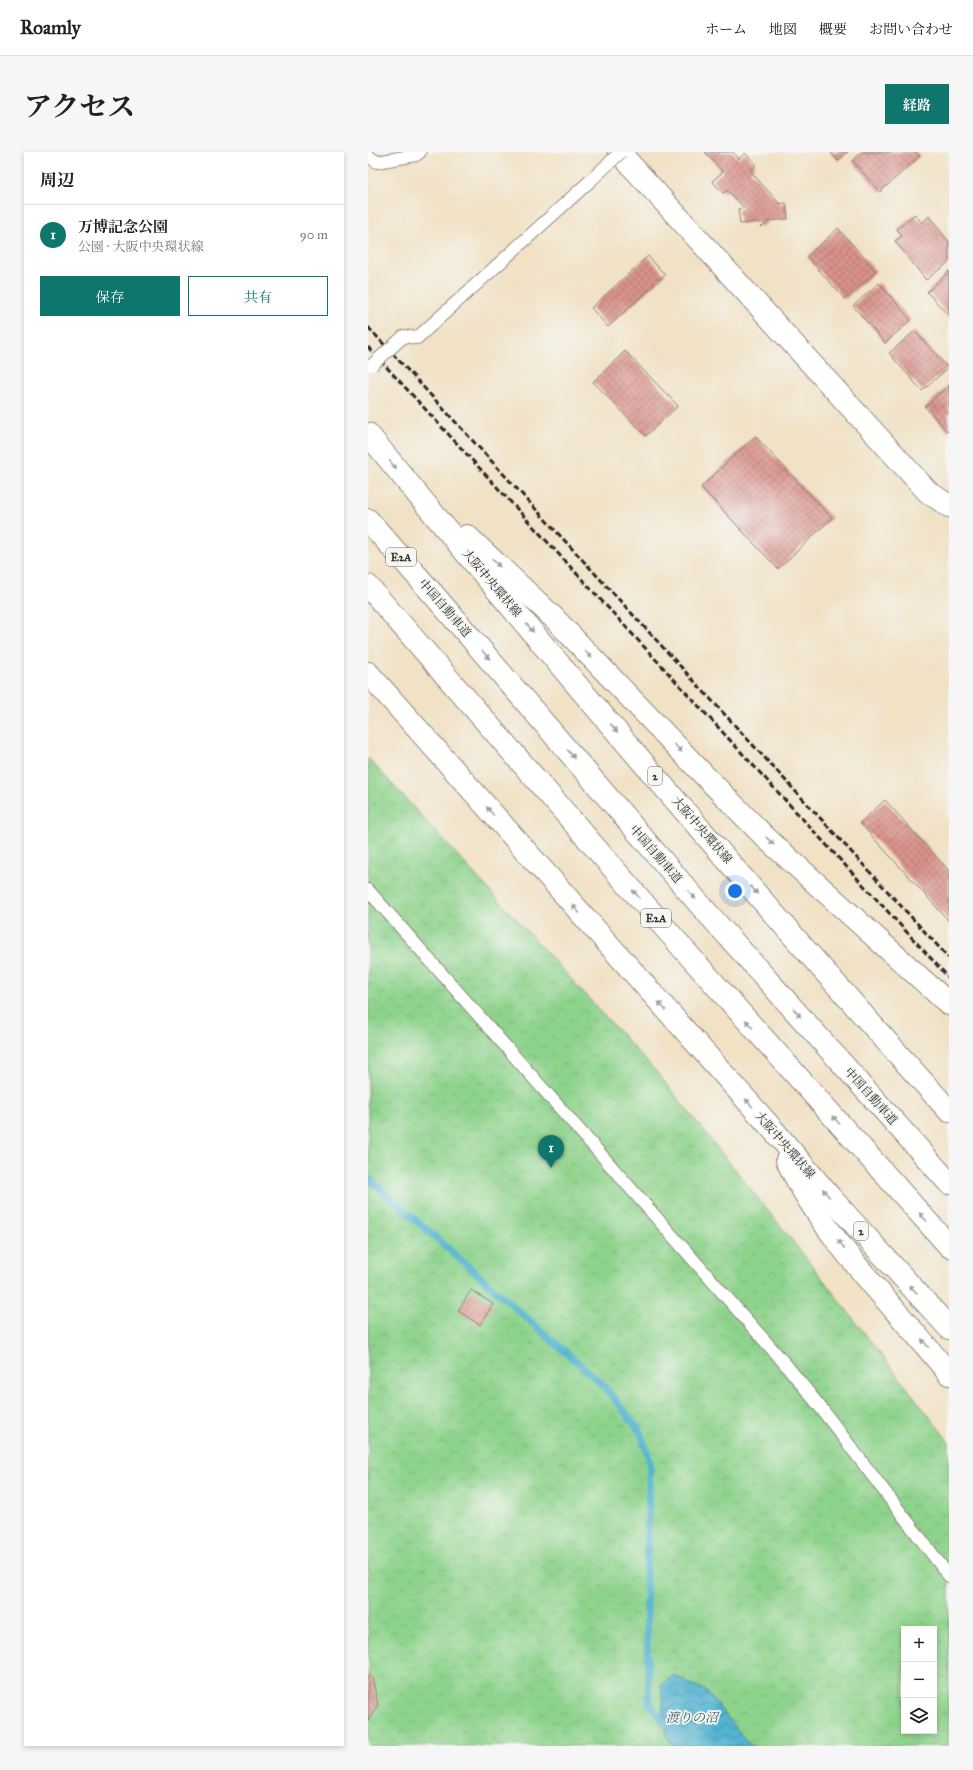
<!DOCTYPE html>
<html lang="ja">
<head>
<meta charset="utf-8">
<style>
	body { margin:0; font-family:"IM FELL Great Primer","Noto Serif JP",serif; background:#f6f6f6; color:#202124 }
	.controls { position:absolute; right:12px; bottom:12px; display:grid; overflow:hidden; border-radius:0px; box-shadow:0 2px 6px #0003 }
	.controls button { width:36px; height:36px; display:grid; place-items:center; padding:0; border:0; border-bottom:1px solid #e0e0e0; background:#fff; color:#202124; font:20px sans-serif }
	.you { position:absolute; left:367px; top:739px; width:14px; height:14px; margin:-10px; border:3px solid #fff; border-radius:50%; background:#1a73e8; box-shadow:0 0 0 6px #1a73e833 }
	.badge { display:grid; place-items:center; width:26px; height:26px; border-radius:50%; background:#0f766e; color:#fff; font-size:13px; font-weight:700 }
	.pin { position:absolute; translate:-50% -33px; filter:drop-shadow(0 1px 2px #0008) }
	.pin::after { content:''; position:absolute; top:21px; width:14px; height:12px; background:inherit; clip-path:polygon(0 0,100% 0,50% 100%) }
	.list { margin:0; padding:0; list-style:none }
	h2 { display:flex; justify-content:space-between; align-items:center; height:52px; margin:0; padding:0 16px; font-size:17px }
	h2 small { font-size:13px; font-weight:400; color:#757577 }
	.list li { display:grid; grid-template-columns:26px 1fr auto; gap:12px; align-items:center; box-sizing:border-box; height:60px; padding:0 16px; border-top:1px solid #e0e0e0 }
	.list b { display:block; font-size:15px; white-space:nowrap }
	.list p { margin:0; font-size:13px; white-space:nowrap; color:#757577 }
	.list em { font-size:13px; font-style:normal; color:#757577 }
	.actions { display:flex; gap:8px; padding:12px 16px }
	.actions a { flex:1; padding:9px 0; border:1px solid #0f766e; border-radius:0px; text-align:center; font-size:14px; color:#0f766e }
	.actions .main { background:#0f766e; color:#fff }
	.icon { flex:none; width:22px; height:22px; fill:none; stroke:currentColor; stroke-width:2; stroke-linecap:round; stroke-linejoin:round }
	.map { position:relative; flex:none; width:581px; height:1594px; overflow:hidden; border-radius:0px }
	header { display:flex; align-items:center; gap:24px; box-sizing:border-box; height:56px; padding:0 20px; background:#fff; border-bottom:1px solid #e0e0e0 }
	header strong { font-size:19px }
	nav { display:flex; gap:22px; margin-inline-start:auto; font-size:14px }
	.intro { display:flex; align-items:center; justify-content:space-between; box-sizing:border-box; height:96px; padding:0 24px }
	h1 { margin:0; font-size:28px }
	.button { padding:10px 18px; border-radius:0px; background:#0f766e; color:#fff; font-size:14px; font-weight:700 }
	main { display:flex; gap:24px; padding:0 24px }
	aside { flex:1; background:#fff; border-radius:0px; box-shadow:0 2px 6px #0003 }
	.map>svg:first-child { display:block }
	.park { fill:url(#park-crowns); stroke:#5c7f5c; fill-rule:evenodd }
	.water { fill:url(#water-waves); stroke:#3f6f7e }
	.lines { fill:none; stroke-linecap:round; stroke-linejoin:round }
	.stream { stroke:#53b3d1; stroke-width:7 }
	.building { fill:url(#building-cross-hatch) }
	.lane-casing { stroke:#8e8678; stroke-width:14 }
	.street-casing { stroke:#8e8678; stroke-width:24 }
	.primary-casing { stroke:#8e8678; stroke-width:24 }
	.highway-casing { stroke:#8e8678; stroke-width:24 }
	.lane { stroke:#fff; stroke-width:12 }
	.street { stroke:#fff; stroke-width:22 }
	.primary { stroke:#fff; stroke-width:22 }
	.highway { stroke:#fff; stroke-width:22 }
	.rail { stroke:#2b2b2b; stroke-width:3; stroke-dasharray:6 3; stroke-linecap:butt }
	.lane-bridge-casing { stroke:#8e8678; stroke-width:14; stroke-linecap:butt }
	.lane-bridge { stroke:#fff; stroke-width:12 }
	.oneway { fill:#a0a0a0 }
	.labels { text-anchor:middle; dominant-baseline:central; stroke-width:3.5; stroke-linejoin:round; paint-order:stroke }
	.shield { fill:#f6f6f2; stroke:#686867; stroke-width:1 }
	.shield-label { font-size:11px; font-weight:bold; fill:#2b2b2b }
	.street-label { font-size:12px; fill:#2b2b2b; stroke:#f6f6f2 }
	.water-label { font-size:13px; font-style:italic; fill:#395b65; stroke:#f6f6f2 }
</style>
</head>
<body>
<header>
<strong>Roamly</strong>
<nav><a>ホーム</a><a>地図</a><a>概要</a><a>お問い合わせ</a></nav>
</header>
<div class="intro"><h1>アクセス</h1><a class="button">経路</a></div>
<main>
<aside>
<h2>周辺<small></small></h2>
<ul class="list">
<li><span class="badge">1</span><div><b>万博記念公園</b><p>公園 · 大阪中央環状線</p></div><em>90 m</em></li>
</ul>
<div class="actions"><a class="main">保存</a><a>共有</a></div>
</aside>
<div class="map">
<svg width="581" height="1594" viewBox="0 0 581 1594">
	<defs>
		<pattern id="park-crowns" width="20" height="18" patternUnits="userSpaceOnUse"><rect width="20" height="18" fill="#8ed38c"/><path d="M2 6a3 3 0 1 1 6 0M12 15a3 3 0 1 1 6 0" fill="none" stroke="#7bb579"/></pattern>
		<pattern id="water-waves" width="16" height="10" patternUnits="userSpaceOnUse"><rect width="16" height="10" fill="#53b3d1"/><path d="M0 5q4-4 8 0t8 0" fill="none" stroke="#4592aa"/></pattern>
		<pattern id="building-cross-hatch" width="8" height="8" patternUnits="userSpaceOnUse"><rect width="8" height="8" fill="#da938d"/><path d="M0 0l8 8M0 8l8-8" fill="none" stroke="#b17873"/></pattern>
	</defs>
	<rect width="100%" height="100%" fill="#f6f6f2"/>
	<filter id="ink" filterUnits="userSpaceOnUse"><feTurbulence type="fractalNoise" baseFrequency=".025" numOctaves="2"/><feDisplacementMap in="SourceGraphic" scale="8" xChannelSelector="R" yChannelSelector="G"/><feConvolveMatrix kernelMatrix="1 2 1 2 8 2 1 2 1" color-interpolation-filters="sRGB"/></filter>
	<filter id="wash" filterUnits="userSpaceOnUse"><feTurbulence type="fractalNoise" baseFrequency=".012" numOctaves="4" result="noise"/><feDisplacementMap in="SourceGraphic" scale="16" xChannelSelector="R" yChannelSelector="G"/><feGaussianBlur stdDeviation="0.9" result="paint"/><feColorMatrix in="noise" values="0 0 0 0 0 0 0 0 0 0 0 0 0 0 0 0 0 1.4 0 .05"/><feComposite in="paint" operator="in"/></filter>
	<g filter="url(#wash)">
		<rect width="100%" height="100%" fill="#f1e1c5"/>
		<path class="park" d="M0 606 290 922 442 1111 581 1290V1594H0ZM536 1477H566V1579H536Z"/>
		<path class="water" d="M306 1523 338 1539 382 1593 385 1594H305L298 1583 293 1533Z"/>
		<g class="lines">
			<path class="stream" d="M0 1026 236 1234 272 1279 282 1310 278 1428 281 1551 297 1571"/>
		</g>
		<g id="blocks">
			<g class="building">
				<path d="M337 0H365L371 7 377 1 388 13 382 19 412 52 418 51 420 67 401 69 394 75 389 70 372 72 370 57 376 56 359 38 355 41 344 29 355 20Z"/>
				<path d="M462 0H480L470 9Z"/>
				<path d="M494 0H548L552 4 512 40 484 9Z"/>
				<path d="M547 62 554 71 561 64 581 90V110L558 128 527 89 534 84 529 77Z"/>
				<path d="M470 76 508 119 477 147 439 105Z"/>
				<path d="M280 104 297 123 240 175 223 156Z"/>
				<path d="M581 119V164L559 140Z"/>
				<path d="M511 131 543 168 517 191 485 154Z"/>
				<path d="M547 179 580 216 554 239 521 201Z"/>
				<path d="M257 199 310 254 278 284 225 230Z"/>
				<path d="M581 233V281L557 255Z"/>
				<path d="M387 284 464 366 410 417 333 335Z"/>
				<path d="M517 648 581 719V769L492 671Z"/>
				<path d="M103 1138 125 1152 112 1173 90 1159Z"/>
				<path d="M0 1522 4 1525 10 1553 0 1569Z"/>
			</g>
		</g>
	</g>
	<g filter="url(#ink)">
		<use href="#blocks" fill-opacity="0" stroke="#8e8678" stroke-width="1"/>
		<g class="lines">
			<defs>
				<g id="lane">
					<path d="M0 4 9 10 48 3 52 0"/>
					<path d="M26 193 36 184 49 186 222 29"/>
					<path d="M0 738 419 1214 453 1256 581 1424"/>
				</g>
				<path id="street" d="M251 0 560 340 581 354"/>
				<g id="primary">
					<path d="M0 282C188 512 382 738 581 959"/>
					<path d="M99 384 186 466 336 623 398 686 581 852"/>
					<path d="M0 521 407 980 463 1046 581 1176"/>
					<path d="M419 1008C455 1087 528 1155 581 1222"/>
				</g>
				<g id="highway">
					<path d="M0 368 65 442 334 755 581 1031"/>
					<path d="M0 434 318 800 581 1094"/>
				</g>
			</defs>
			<use href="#lane" class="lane-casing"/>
			<use href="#street" class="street-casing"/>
			<use href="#primary" class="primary-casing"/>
			<use href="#highway" class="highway-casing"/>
			<use href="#lane" class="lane"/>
			<use href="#street" class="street"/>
			<use href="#primary" class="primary"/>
			<use href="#highway" class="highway"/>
			<g class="rail">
				<path d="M0 175 581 806"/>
				<path d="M0 195 581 826"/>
			</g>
			<defs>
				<g id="lane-bridge">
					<path d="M222 29 253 0"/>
					<path d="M4 213 26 193"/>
				</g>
			</defs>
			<use href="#lane-bridge" class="lane-bridge-casing"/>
			<use href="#lane-bridge" class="lane-bridge"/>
		</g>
		<defs><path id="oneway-solid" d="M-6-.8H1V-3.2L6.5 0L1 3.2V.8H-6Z"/></defs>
		<g class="oneway">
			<use href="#oneway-solid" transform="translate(25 313) rotate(51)"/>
			<use href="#oneway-solid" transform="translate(128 411) rotate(44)"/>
			<use href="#oneway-solid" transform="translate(162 476) rotate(50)"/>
			<use href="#oneway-solid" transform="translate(220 502) rotate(46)"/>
			<use href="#oneway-solid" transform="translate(118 503) rotate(49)"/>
			<use href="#oneway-solid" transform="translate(246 576) rotate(49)"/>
			<use href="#oneway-solid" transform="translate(310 596) rotate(46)"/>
			<use href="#oneway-solid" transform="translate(203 602) rotate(50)"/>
			<use href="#oneway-solid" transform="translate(122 659) rotate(-131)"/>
			<use href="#oneway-solid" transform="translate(402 689) rotate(43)"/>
			<use href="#oneway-solid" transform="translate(386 738) rotate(49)"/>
			<use href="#oneway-solid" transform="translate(268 742) rotate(-131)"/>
			<use href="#oneway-solid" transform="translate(324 743) rotate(49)"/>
			<use href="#oneway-solid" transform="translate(208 757) rotate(-131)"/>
			<use href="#oneway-solid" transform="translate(294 854) rotate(-132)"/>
			<use href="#oneway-solid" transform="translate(429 861) rotate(48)"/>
			<use href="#oneway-solid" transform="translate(381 872) rotate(-131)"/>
			<use href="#oneway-solid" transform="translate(381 951) rotate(-132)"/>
			<use href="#oneway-solid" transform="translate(468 968) rotate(-132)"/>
			<use href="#oneway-solid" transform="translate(458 1041) rotate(-130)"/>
			<use href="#oneway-solid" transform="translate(555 1065) rotate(-132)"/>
			<use href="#oneway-solid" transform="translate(473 1092) rotate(-127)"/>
			<use href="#oneway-solid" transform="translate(545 1137) rotate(-133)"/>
			<use href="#oneway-solid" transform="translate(557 1191) rotate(-130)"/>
		</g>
	</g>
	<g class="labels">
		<g class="shield">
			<rect x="18" y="396" width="30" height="18" rx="3"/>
			<rect x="280" y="615" width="14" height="18" rx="3"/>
			<rect x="273" y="757" width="30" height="18" rx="3"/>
			<rect x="486" y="1070" width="14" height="18" rx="3"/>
		</g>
		<g class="shield-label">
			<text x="33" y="405">E2A</text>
			<text x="287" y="624">2</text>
			<text x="288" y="766">E2A</text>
			<text x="493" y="1079">2</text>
		</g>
		<g class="street-label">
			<text transform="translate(124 431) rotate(50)">大阪中央環状線</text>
			<text transform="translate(77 456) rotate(49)">中国自動車道</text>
			<text transform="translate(334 678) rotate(49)">大阪中央環状線</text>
			<text transform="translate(288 702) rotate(49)">中国自動車道</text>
			<text transform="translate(503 944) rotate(48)">中国自動車道</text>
			<text transform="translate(417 993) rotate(49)">大阪中央環状線</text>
		</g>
		<g class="water-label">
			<text x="324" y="1566">渡りの沼</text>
		</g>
	</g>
</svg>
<div class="controls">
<button>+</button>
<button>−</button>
<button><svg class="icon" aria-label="layers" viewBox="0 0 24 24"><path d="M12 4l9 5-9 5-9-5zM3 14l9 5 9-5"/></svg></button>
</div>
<div class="you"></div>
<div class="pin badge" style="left:183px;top:1016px">1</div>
</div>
</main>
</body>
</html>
